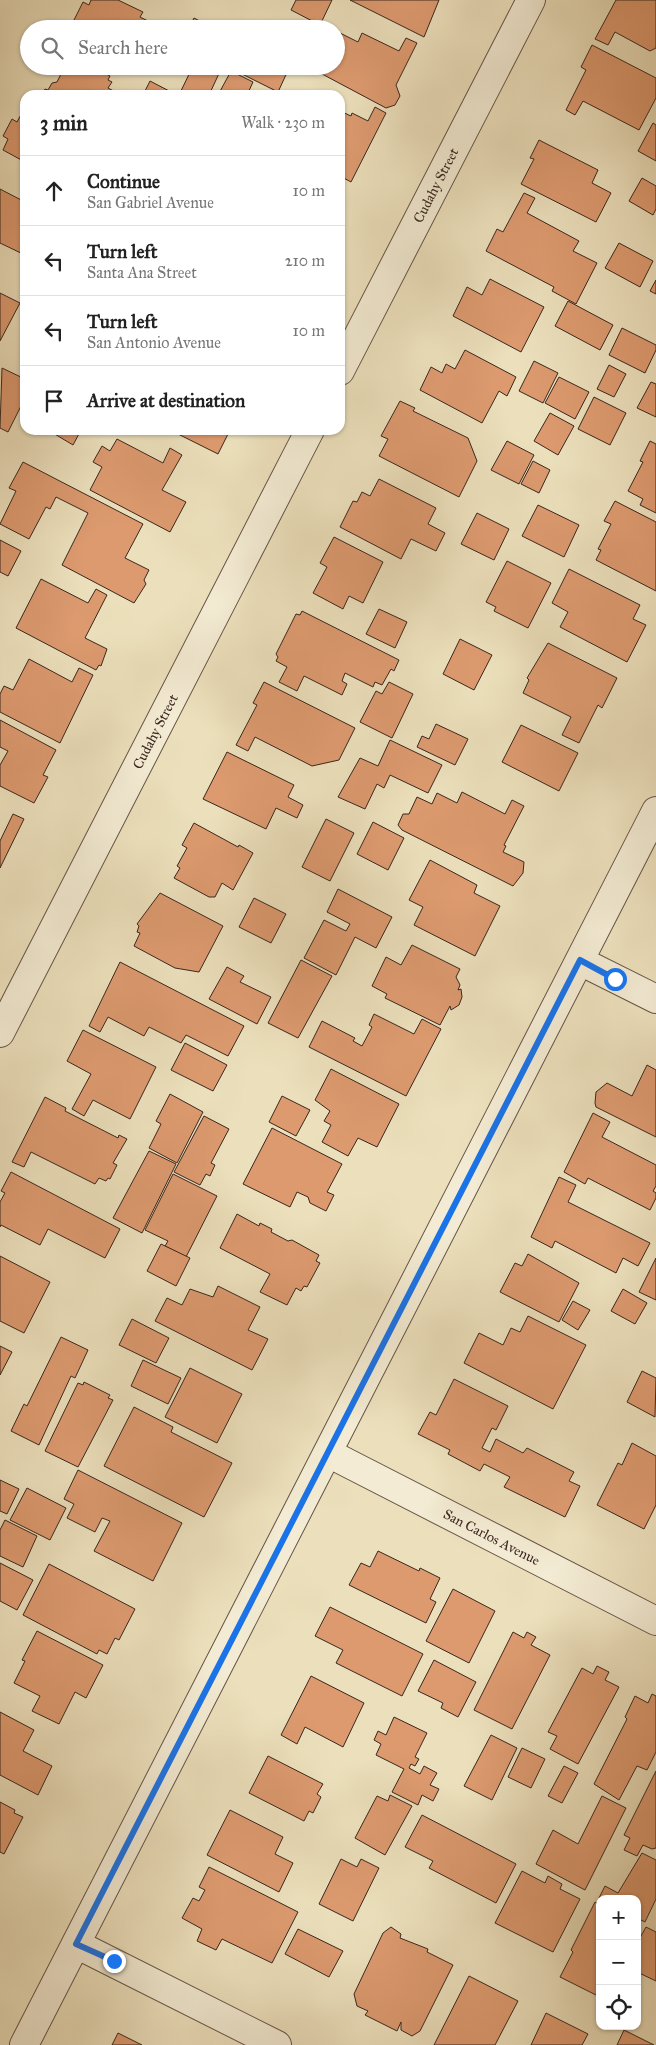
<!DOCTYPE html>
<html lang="en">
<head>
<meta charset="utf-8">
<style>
	body { margin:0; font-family:"IM FELL Great Primer",serif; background:#f6f6f6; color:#222 }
	.controls { position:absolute; right:15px; bottom:15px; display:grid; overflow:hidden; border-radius:10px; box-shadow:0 1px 4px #0004 }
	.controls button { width:45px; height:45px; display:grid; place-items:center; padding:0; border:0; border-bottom:1px solid #e0e0e0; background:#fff; color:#222; font:25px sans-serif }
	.stop { position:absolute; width:15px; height:15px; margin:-11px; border:4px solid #1a73e8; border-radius:50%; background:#fff }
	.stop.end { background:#1a73e8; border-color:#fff; box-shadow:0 1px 5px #0008 }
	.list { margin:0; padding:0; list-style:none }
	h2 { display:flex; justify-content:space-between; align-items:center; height:65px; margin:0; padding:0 20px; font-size:21px }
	h2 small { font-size:16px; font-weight:400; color:#767676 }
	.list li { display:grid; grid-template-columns:32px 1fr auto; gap:15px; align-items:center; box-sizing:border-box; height:70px; padding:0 20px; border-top:1px solid #e0e0e0 }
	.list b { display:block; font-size:19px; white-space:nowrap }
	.list p { margin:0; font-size:16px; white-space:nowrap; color:#767676 }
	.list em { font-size:16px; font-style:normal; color:#767676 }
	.icon { flex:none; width:28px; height:28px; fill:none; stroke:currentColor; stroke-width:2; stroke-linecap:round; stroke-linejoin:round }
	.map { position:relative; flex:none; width:656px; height:2045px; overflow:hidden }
	.search { position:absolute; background:#fff; box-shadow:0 1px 4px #0004; left:20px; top:20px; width:325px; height:55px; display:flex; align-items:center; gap:12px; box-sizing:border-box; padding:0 18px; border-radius:28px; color:#767676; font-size:19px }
	.panel { position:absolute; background:#fff; box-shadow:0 1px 4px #0004; left:20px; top:90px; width:325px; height:345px; border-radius:15px }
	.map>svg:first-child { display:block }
	.building { fill:#dd9a6f; stroke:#39261f }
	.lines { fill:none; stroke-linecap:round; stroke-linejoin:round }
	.minor-casing { stroke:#665446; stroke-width:30 }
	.tertiary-casing { stroke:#665446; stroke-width:30 }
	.minor { stroke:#f3ebd3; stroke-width:28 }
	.tertiary { stroke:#f3ebd3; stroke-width:28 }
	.route { stroke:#1a73e8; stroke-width:6 }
	.labels { text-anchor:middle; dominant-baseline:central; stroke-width:5; stroke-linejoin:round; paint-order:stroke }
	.street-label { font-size:14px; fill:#39261f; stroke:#f3ebd3 }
</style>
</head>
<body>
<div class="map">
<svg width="656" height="2045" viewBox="0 0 656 2045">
	<rect width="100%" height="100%" fill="#ece0bc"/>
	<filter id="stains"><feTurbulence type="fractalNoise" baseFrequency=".004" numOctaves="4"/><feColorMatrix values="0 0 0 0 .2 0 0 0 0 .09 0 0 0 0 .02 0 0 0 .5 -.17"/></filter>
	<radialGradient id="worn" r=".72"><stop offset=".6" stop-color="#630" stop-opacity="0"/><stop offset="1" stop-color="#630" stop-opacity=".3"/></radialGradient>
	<g class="building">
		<path d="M91 0H118L143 12 140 17 156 25 154 29H77L71 26 83 2 89 5Z"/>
		<path d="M296 0H332L320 25 291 10Z"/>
		<path d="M350 0H439L424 37Z"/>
		<path d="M616 0H656V48L650 51 615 32 608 45 595 39Z"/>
		<path d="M194 18 215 29H188Z"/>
		<path d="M336 31 358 42 362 33 399 51 406 38 417 43 396 85 400 96 395 105 386 108 307 66H336Z"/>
		<path d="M592 45 656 78V98L639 130 583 101 575 115 566 110 586 70 581 67Z"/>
		<path d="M65 66H90L110 76 108 80 112 82 108 88 121 95H42L45 89 48 90 52 83 57 82Z"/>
		<path d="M193 66H226L225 69 222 67 209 95H179Z"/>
		<path d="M290 66 278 92 228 67V66Z"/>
		<path d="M231 71 253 82 247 95H218Z"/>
		<path d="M150 81 175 94V95H143Z"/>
		<path d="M375 107 386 113 351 182 340 176V111L351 116 352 113 368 121Z"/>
		<path d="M24 109 25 110V162L3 150 8 139 3 136 12 119 17 122Z"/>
		<path d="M653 123 656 125V161L638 151Z"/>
		<path d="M539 140 598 170 592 183 611 193 596 222 521 184 534 159 530 158Z"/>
		<path d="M642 178 656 186V209L653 215 629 201Z"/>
		<path d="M0 189 25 202V255L0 243Z"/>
		<path d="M524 193 535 198 527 213 579 241 573 251 597 263 576 304 552 291 554 287 486 251 497 229 503 232Z"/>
		<path d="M619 243 653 261 640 287 605 268Z"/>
		<path d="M490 279 544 307 521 352 453 316 467 287 482 295Z"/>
		<path d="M656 280V294L650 291Z"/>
		<path d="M0 293 20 303 0 341Z"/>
		<path d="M568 301 613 325 600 350 555 326Z"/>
		<path d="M622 328 656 345V350L645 373 609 355Z"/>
		<path d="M465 350 516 377 507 396 499 391 482 423 420 390 431 367 442 373 446 364 455 369Z"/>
		<path d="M534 361 558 373 543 403 519 391Z"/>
		<path d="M609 365 626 374 614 397 597 389Z"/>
		<path d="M2 368 25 379V391L21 399 24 400 8 432 0 428Z"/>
		<path d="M559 377 589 392 575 419 545 403Z"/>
		<path d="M651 382 656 384V417L637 408Z"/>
		<path d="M594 397 626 413 610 445 578 429Z"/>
		<path d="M400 401 415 408 413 411 468 438 477 461 459 497 379 456 388 439 381 436Z"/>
		<path d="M550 413 574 426 558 455 534 441Z"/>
		<path d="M48 430H81L73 445Z"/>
		<path d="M170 430H230L218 454Z"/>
		<path d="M117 439 163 463 170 448 182 455 162 490 186 502 170 532 90 490 102 467 93 462 102 446 110 451Z"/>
		<path d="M507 441 534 455 519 484 491 470Z"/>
		<path d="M650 441 656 444V513L640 505 643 499 628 491 643 462 640 461Z"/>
		<path d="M533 461 550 470 539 493 521 484Z"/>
		<path d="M23 462 143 524 125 558 149 570 144 580 146 584 134 603 62 565 88 513 56 497 50 509 46 507 29 539 0 524 16 491 9 488Z"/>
		<path d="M379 479 436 508 428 524 445 533 436 551 411 539 401 559 340 527 353 501 357 502 362 492 370 496Z"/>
		<path d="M615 501 656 522V591L596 560 601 550 598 549 611 524 604 521Z"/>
		<path d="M538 505 579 525 564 557 522 536Z"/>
		<path d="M477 513 509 529 494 560 461 544Z"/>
		<path d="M334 537 383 562 363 603 349 596 343 609 313 593 327 567 320 563Z"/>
		<path d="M0 540 21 551 8 576 0 572Z"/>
		<path d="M507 561 551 583 528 628 494 611 496 607 486 602Z"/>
		<path d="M569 569 640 605 633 619 646 625 627 662 560 627 568 612 552 603Z"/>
		<path d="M41 579 88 603 96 589 107 595 85 638 107 649 101 666 99 665 96 670 16 628Z"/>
		<path d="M379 609 407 622 395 648 366 634Z"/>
		<path d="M302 611 399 660 394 671 391 669 382 685 375 682 373 687 345 673 342 681 347 684 342 695 304 676 297 691 279 682 287 667 276 661 278 657 276 654 296 614 300 615Z"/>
		<path d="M460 639 492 655 474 690 443 674Z"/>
		<path d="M548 643 617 678 602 708 598 705 579 743 562 735 571 717 523 693 529 680 527 678Z"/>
		<path d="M29 659 72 682 79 668 93 675 60 743 0 712V694L4 686 13 690Z"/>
		<path d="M264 682 355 728 339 760 312 766 255 737 248 751 236 745 257 705 253 703Z"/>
		<path d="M389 682 413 694 392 738 360 722 376 691 382 694Z"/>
		<path d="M0 720 56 750 43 775 48 777 34 803 0 786V765L8 751 0 747Z"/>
		<path d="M436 724 468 739 455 765 417 747 422 736 429 739Z"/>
		<path d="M521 725 578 753 559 791 502 762Z"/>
		<path d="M390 740 442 765 428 793 390 775 384 788 377 784 365 809 338 797 360 758 378 766Z"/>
		<path d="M227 752 294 785 288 797 303 805 297 818 276 808 266 829 203 799Z"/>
		<path d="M462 792 505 814 512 800 524 806 504 845 506 846 503 852 524 862 523 873 513 886 402 830 398 825 403 814H409L417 797 432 804 437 793 457 803Z"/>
		<path d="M13 814 24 819 0 868V841Z"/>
		<path d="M326 819 354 833 330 881 302 867Z"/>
		<path d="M373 822 404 838 388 870 357 854Z"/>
		<path d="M194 823 238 847 239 845 253 853 233 890 222 883 215 897H209L174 878 180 868 177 866 187 848 182 845Z"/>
		<path d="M430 860 477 885 474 893 500 906 475 956 414 925 423 907 409 900Z"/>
		<path d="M338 889 392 917 376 948 355 937 336 975 304 958 324 920 346 931 350 924 327 912Z"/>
		<path d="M160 893 223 926 199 972 175 968 134 946 140 933 137 932 139 926 137 924Z"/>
		<path d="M254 898 286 914 271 943 239 927Z"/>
		<path d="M412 945 460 969 456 977 460 985 458 990 461 989 462 997 459 1005 451 1010 450 1006 440 1025 385 998 387 994 372 986 386 957 401 965Z"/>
		<path d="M301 960 332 976 298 1038 268 1023Z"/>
		<path d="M120 962 244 1026 228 1056 186 1035 181 1043 149 1027 144 1036 108 1017 100 1032 89 1026Z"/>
		<path d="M227 967 244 976 240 982 271 997 257 1024 209 999Z"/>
		<path d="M374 1014 414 1034 422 1019 441 1029 406 1096 309 1047 322 1021 355 1038 353 1041 362 1046 372 1027 369 1025Z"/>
		<path d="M83 1030 156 1067 130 1119 93 1100 84 1116 72 1109 91 1074 67 1061Z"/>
		<path d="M185 1043 227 1065 213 1091 171 1070Z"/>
		<path d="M647 1065 656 1070V1137L596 1107 595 1103 596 1092 607 1083 632 1096Z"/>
		<path d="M331 1069 399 1104 377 1147 358 1138 348 1156 322 1142 331 1125 324 1121 330 1111 315 1100Z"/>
		<path d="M170 1094 203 1112 177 1163 149 1148 161 1124 156 1121Z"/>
		<path d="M282 1096 310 1110 296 1136 269 1122Z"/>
		<path d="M45 1097 66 1108 65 1111 118 1138 119 1135 127 1139 113 1163 117 1165 110 1179 108 1178 106 1181 99 1178 95 1184 31 1152 24 1167 12 1162Z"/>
		<path d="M593 1113 610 1122 602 1137 656 1165V1186L653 1191 656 1193V1198L650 1210 588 1178 585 1184 564 1172Z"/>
		<path d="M204 1116 229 1129 211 1163 215 1165 210 1176 206 1174 200 1185 174 1172Z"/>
		<path d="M272 1128 342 1164 327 1192 334 1195 326 1211 310 1203 308 1197 297 1192 290 1207 243 1184Z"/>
		<path d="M149 1151 176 1164 142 1233 113 1218Z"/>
		<path d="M11 1172 120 1229 105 1258 48 1229 40 1245 1 1225 0 1227V1202L5 1193 1 1191Z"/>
		<path d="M173 1174 217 1196 186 1257 165 1246 168 1241 145 1230Z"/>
		<path d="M559 1177 576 1185 568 1202 650 1243 638 1266 623 1258 616 1273 555 1241 552 1248 531 1237Z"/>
		<path d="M237 1214 259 1226 260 1223 272 1229 271 1232 288 1241 292 1240 319 1255 316 1261 320 1263 307 1287 304 1286 301 1291 296 1288 287 1305 260 1292 270 1274 220 1248Z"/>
		<path d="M161 1244 190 1258 176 1286 147 1271Z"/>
		<path d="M528 1254 579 1283 559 1322 500 1292 515 1263 522 1266Z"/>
		<path d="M0 1256 50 1282 24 1333 0 1321Z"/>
		<path d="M656 1258V1300L639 1292Z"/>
		<path d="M218 1286 260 1307 248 1330 268 1339 252 1370 155 1321 167 1298 182 1305 190 1289 213 1297Z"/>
		<path d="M623 1289 647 1303 635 1324 611 1311Z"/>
		<path d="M573 1301 590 1310 578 1330 562 1320Z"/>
		<path d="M528 1316 586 1345 553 1409 464 1363 479 1333 503 1345 511 1328 520 1332Z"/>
		<path d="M132 1319 169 1338 156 1363 119 1345Z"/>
		<path d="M61 1337 88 1350 75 1378 71 1376 39 1445 11 1431 24 1404 27 1406Z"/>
		<path d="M0 1346 12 1352 0 1375Z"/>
		<path d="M143 1360 181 1378 168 1404 131 1386Z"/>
		<path d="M190 1368 242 1394 217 1443 165 1417Z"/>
		<path d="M642 1371 656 1378 655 1417 627 1402Z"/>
		<path d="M454 1379 508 1406 496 1430 492 1428 482 1448 490 1452 496 1439 523 1453 527 1448 574 1472 569 1481 580 1486 565 1517 504 1487 510 1477 484 1464 480 1471 448 1454 450 1450 418 1434 430 1412 436 1415Z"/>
		<path d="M84 1382 110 1395 108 1398 113 1400 78 1467 45 1451 78 1383 83 1385Z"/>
		<path d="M134 1407 173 1427 171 1432 232 1463 204 1517 104 1466Z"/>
		<path d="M632 1443 656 1456V1505L644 1529 597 1505 618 1463 622 1465Z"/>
		<path d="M78 1470 182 1523 153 1581 94 1551 110 1521 102 1518 95 1532 67 1518 74 1504 64 1499Z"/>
		<path d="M0 1480 19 1489 7 1514 0 1511Z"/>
		<path d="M27 1488 66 1508 50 1540 10 1520Z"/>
		<path d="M5 1520 37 1536 23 1567 0 1556V1530Z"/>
		<path d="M378 1551 419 1571 420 1568 440 1578 430 1599 436 1602 426 1623 349 1585 361 1563 370 1567Z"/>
		<path d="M0 1563 33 1580 17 1610 0 1601Z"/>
		<path d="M49 1564 135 1609 119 1640 115 1638 107 1654 99 1650 97 1654 23 1615Z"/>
		<path d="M453 1589 495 1611 469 1663 426 1641Z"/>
		<path d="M330 1607 423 1654 402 1696 336 1663 343 1650 315 1636Z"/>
		<path d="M37 1631 103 1665 86 1698 75 1692 59 1724 32 1711 40 1696 14 1683 25 1661 22 1660Z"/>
		<path d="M513 1632 524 1638 527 1632 536 1637 531 1645 550 1655 512 1729 474 1710Z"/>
		<path d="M434 1660 476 1682 458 1717 441 1708 443 1703 418 1691Z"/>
		<path d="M597 1666 609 1672 605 1680 619 1687 578 1764 550 1749 557 1736 548 1732 582 1668 593 1674Z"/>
		<path d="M311 1676 364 1703 343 1747 305 1727 297 1744 281 1735Z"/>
		<path d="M652 1694 656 1696V1752L647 1770 637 1766 619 1800 594 1784 627 1719 625 1717 635 1696 648 1703Z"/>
		<path d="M0 1712 34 1730 23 1751 52 1766 38 1795 0 1775Z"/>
		<path d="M394 1717 427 1733 415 1757 419 1759 415 1766 411 1764 409 1768 420 1774 424 1766 437 1773 430 1785 439 1789 433 1801 422 1795 418 1805 392 1792 404 1769 376 1755 381 1744 374 1740 378 1731 386 1735Z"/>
		<path d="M491 1735 517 1748 492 1800 464 1786Z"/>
		<path d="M522 1748 545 1759 531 1788 508 1777Z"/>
		<path d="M268 1756 323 1784 317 1794 321 1797 313 1813 309 1811 304 1821 249 1793Z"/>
		<path d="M564 1766 578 1773 562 1803 548 1796Z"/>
		<path d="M656 1771V1848L652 1849 643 1845 637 1856 624 1850 630 1838 624 1835Z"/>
		<path d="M390 1795 412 1806 385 1855 355 1838 377 1796 388 1801Z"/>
		<path d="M602 1796 626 1808 585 1890 536 1864 553 1830 578 1844Z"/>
		<path d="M0 1802 15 1810 14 1813 23 1817 4 1854 0 1852Z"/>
		<path d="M230 1810 283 1837 275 1854 293 1863 279 1892 207 1855Z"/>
		<path d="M422 1815 516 1864 496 1903 429 1868 433 1861 405 1847Z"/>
		<path d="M642 1853 656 1860V1899L645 1922 637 1918V1899L599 1898 605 1886 618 1893Z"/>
		<path d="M341 1859 357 1867 361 1859 379 1868 353 1921 319 1904Z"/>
		<path d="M209 1867 298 1912 272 1963 222 1939 216 1950 197 1941 202 1929 182 1918 193 1898 199 1901 205 1890 199 1887Z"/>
		<path d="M522 1871 545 1883 548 1876 562 1884 560 1889 580 1899 553 1952 495 1923Z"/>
		<path d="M595 1902 600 1905V1997L560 1977 573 1952 571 1950Z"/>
		<path d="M391 1927 401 1934 400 1938 428 1949 427 1952 453 1965 420 2031 412 2036 401 2030V2022L397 2031 365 2015 368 2011 357 2006 354 1994 383 1933Z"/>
		<path d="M646 1927 656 1932V1981L637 1972V1943Z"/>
		<path d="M298 1929 343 1951 329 1977 285 1954Z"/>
		<path d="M469 1976 518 2001 495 2045H434Z"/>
		<path d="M546 2013 588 2034 582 2045H531Z"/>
		<path d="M624 2030 654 2045H617Z"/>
		<path d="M118 2033 142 2045H112Z"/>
	</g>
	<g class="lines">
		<defs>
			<g id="minor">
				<path id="s1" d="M340 371 531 0"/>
				<path d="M580 961 656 999"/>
				<path id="s2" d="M0 1033 310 430"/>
				<path id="s3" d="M328 1453 656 1621"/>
				<path d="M76 1944 277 2045"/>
			</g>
			<path id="tertiary" d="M24 2045 656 811"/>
		</defs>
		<use href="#minor" class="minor-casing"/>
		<use href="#tertiary" class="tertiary-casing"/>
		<use href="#minor" class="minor"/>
		<use href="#tertiary" class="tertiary"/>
	</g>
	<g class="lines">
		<path class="route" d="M114 1961 76 1944 580 960 615 979"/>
	</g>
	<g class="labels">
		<g class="street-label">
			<text stroke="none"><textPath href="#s1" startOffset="209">Cudahy Street</textPath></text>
			<text stroke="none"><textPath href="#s2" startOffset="339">Cudahy Street</textPath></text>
			<text stroke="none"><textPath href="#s3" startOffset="184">San Carlos Avenue</textPath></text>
		</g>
	</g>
	<rect width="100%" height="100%" filter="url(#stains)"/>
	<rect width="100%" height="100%" fill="url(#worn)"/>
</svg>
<div class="controls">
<button>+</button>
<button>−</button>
<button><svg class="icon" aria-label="locate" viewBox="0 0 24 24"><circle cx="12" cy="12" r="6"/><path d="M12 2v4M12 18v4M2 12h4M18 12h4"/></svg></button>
</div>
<div class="stop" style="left:615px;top:979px"></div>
<div class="stop end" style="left:114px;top:1961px"></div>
<div class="search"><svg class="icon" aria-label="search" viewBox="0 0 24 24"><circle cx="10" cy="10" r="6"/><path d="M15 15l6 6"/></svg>Search here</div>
<section class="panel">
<h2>3 min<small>Walk · 230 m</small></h2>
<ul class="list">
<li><svg class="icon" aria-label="ahead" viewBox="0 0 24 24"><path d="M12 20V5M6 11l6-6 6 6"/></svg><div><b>Continue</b><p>San Gabriel Avenue</p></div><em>10 m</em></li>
<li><svg class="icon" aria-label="left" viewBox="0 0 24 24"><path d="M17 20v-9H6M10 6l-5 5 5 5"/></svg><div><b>Turn left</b><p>Santa Ana Street</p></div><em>210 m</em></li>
<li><svg class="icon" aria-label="left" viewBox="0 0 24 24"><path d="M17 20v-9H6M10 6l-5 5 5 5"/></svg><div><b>Turn left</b><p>San Antonio Avenue</p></div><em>10 m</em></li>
<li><svg class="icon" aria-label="arrive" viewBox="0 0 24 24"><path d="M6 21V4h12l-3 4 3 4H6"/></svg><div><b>Arrive at destination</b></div></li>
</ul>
</section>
</div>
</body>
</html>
